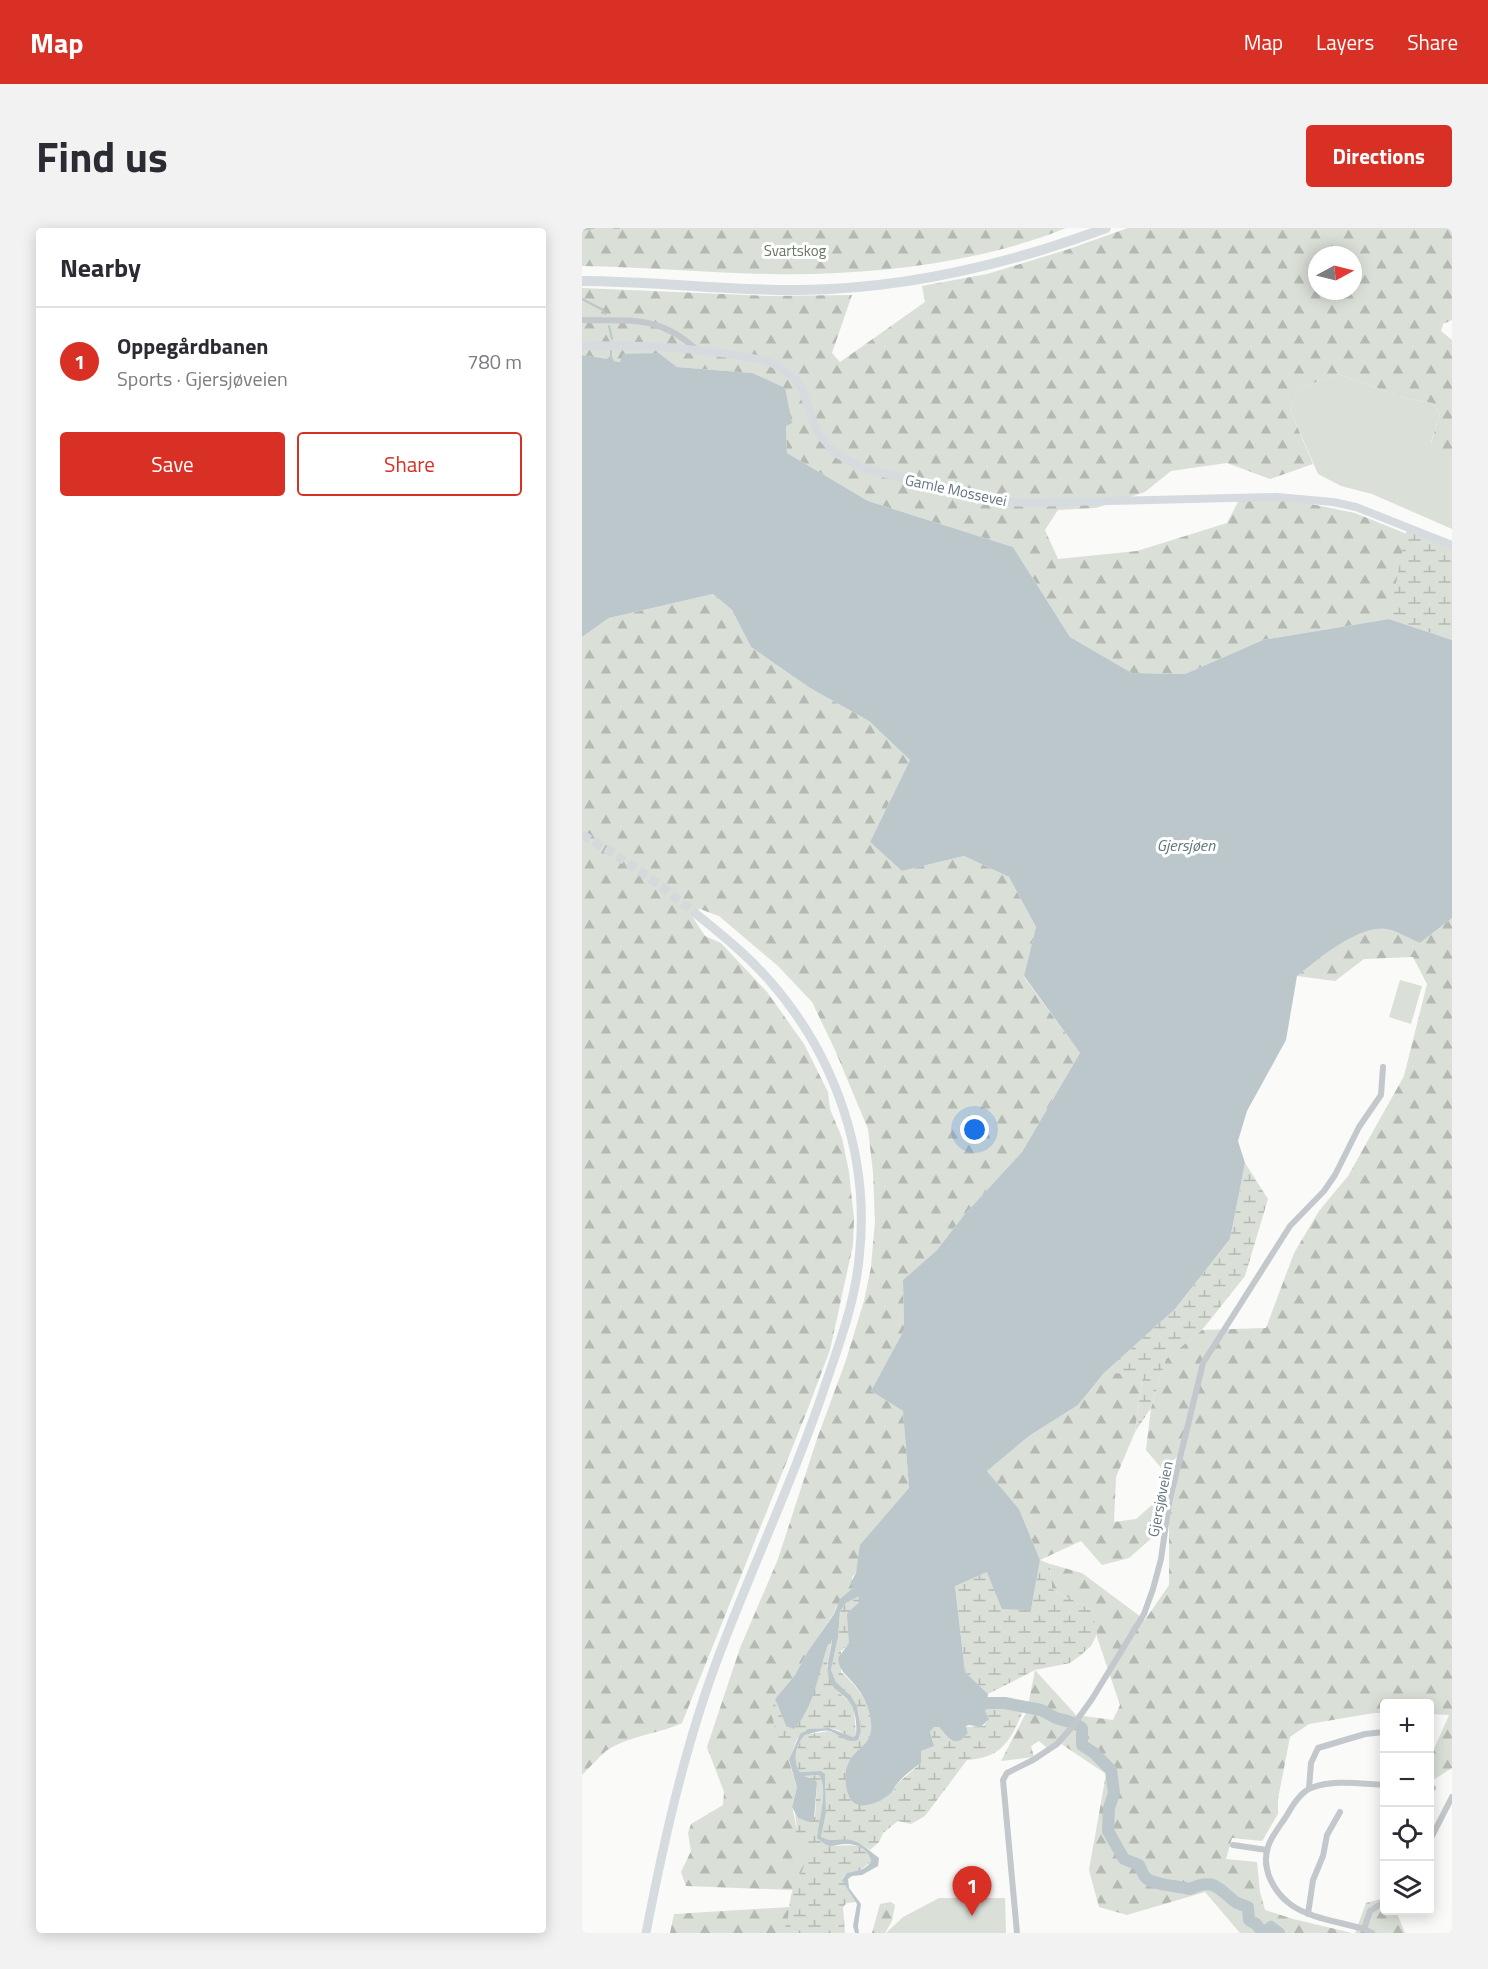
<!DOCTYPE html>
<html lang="en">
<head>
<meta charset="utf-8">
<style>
	body { margin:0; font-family:"Titillium Web",sans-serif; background:#f2f2f3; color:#2b2b33 }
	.controls { position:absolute; right:18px; bottom:18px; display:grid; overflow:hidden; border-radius:6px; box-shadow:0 3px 15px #0003 }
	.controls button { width:54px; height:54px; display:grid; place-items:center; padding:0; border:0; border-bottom:2px solid #e1e1e2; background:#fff; color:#2b2b33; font:30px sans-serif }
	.compass { position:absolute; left:726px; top:18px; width:54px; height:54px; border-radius:50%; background:#fff; box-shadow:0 3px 15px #0003; rotate:83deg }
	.you { position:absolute; left:393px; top:902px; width:21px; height:21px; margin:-15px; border:4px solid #fff; border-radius:50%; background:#1a73e8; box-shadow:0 0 0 9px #1a73e833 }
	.badge { display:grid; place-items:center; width:39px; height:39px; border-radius:50%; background:#d93025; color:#fff; font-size:20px; font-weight:700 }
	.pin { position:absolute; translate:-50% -50px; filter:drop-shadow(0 2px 3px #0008) }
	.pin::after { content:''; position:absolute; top:32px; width:21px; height:18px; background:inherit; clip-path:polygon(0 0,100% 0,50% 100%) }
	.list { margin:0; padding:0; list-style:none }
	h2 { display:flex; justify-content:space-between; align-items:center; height:78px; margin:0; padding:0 24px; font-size:26px }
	h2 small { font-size:20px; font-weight:400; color:#7c7c81 }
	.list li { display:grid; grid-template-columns:39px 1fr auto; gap:18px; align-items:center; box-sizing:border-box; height:108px; padding:0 24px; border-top:2px solid #e1e1e2 }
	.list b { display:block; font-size:22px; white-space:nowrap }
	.list p { margin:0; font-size:20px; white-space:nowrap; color:#7c7c81 }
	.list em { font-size:20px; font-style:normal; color:#7c7c81 }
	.actions { display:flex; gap:12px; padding:18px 24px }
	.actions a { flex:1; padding:14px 0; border:2px solid #d93025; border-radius:6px; text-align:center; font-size:21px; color:#d93025 }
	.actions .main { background:#d93025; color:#fff }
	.icon { flex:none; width:33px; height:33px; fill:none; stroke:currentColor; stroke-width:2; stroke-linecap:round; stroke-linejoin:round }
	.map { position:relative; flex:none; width:870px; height:1705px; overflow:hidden; border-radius:6px }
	header { display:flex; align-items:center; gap:36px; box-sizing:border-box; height:84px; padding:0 30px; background:#d93025; color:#fff }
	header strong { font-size:28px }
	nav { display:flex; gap:33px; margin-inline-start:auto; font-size:21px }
	.intro { display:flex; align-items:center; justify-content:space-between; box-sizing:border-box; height:144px; padding:0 36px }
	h1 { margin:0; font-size:42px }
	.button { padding:15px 27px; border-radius:6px; background:#d93025; color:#fff; font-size:21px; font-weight:700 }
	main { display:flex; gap:36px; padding:0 36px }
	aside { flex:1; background:#fff; border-radius:6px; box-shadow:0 3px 15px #0003 }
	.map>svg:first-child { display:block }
	.green { fill:#dadfd7 }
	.forest { fill:url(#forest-firs); fill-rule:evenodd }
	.wetland { fill:url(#wetland-marsh) }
	.water { fill:#bbc7cb }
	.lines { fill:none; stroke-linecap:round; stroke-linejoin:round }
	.stream { stroke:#bbc7cb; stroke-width:2 }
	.river { stroke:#bbc7cb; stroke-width:12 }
	.primary-tunnel { stroke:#d5d9db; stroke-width:9; stroke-dasharray:9 4.5; stroke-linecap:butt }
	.minor { stroke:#c3c8cc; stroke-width:6 }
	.secondary { stroke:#d6dbdf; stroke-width:8 }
	.primary { stroke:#d6dbdf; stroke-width:9 }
	.trunk { stroke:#d6dbdf; stroke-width:10 }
	.labels { text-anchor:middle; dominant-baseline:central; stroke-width:6; stroke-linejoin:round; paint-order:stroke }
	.park-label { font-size:15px; fill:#687a64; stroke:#fff }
	.street-label { font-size:15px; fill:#657683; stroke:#fff }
	.water-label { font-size:16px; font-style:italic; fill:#60757c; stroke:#fff }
</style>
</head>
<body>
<header>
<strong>Map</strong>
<nav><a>Map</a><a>Layers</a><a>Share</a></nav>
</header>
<div class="intro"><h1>Find us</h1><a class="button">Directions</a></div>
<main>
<aside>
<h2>Nearby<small></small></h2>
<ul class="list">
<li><span class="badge">1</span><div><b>Oppegårdbanen</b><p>Sports · Gjersjøveien</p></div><em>780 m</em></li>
</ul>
<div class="actions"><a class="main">Save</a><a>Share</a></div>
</aside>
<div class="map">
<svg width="870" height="1705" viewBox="0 0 870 1705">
	<defs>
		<pattern id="forest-firs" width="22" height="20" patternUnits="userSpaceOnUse" patternTransform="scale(1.5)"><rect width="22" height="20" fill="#dadfd7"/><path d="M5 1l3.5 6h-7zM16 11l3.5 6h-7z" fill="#b4b9b4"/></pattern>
		<pattern id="wetland-marsh" width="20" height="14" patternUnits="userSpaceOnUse" patternTransform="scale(1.5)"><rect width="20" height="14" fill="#dadfd7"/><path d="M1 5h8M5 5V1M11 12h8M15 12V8" fill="none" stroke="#b4b9b4"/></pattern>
	</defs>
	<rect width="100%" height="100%" fill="#fafaf8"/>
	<g class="green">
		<path d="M756 146 826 171 851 175 858 186 849 214 870 232V301L790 266 759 258 736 246 708 181 718 160Z"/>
		<path d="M818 752 840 758 829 796 807 789Z"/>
		<path d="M357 1670H423L424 1705H304L321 1689Z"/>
	</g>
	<g class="forest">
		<path d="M0 0H484C396 36 283 48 188 46 125 45 63 39 0 38Z"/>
		<path d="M546 0H870V92L861 96 859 103 870 112V232L849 215 858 186 851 175 826 171 756 146 718 160 708 181 731 236 688 251 645 235 589 243 563 264 514 280 476 282 463 302 476 331 555 323 645 295 658 270 695 269 773 285 825 306 826 366 807 391 681 412 603 446 550 445 488 409 431 319 286 273 205 225 204 198 170 145 95 139 77 125 38 134 0 127V60L188 68 270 67 250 125 258 134 343 74 340 58 405 46 484 22ZM735 27H771V63H735Z"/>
		<path d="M131 366 150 382 169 419 228 460 287 493 328 532 288 614 320 643 382 628 427 649 454 699 442 749 498 825 440 924 382 987 355 1022 321 1052 322 1102 289 1163 321 1183 327 1260 279 1317 274 1345 270 1349 271 1360 254 1379 252 1385 226 1423 213 1447 193 1471 204 1512 213 1516 207 1534 215 1559 210 1578 215 1602 214 1605C217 1609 222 1614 224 1617 230 1629 216 1652 211 1662L104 1658 99 1644 109 1623 106 1605 109 1596 141 1577 142 1564 125 1519 158 1420 196 1331 235 1211 264 1132 282 1073 289 1039 293 993 291 945 286 901 253 822 230 774 196 738 137 688 118 681 114 682 110 688 123 708 139 715 185 764 222 816 246 864 248 881 260 910 267 944 272 991 271 1017 248 1122 225 1183 100 1495C76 1506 46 1508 24 1523 16 1530 8 1539 0 1547V409L27 390Z"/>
		<path d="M870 690V1540L848 1554V1530L867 1487 848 1486V1476H802V1485H792L727 1496 708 1509 696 1571V1586L680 1613 650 1610 644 1631 675 1634 678 1664 683 1682 711 1691 770 1705H658L623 1664 545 1687 517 1679 507 1642 524 1546 475 1513 465 1520 457 1513 449 1518 452 1529 419 1533 445 1483 453 1442 494 1487 531 1492 538 1477 515 1409 511 1383 470 1361 468 1336 500 1345 563 1392 587 1357V1295L547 1330 520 1337 499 1313 458 1332 437 1281 405 1243 447 1208 496 1177 522 1145H561L553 1204 534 1249 532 1294 554 1291 586 1263 603 1223 580 1241 564 1222 569 1180 584 1131 620 1102 684 1100 712 1025 737 983 766 948 822 848 845 756 831 729 782 731 753 753 715 748C737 731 773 698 804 701 814 702 828 710 838 715Z"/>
		<path d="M802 1670V1682L814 1683 823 1705H773L784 1675Z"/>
		<path d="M309 1674 313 1677 310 1693 303 1705H290L298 1676Z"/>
		<path d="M207 1679 206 1698 199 1705H88L92 1686Z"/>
	</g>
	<g class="wetland">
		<path d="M825 299 870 317V412L807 391Z"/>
		<path d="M663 935 686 971 663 1048 620 1102 584 1131 569 1180 553 1204 561 1146 522 1145 593 1081 648 1011Z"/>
		<path d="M458 1332 468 1336 470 1361 511 1383 515 1406 509 1418 499 1427 488 1435 453 1442 406 1466 383 1444 373 1357 405 1344 449 1382Z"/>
		<path d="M277 1367V1374C268 1382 265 1404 268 1415L259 1423V1444C276 1459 301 1489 286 1513 280 1523 270 1528 265 1538L311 1564 314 1557 339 1535V1523L349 1519 351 1514 348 1504 352 1499H357C367 1512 373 1521 386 1505L384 1499 402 1498 406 1491 403 1483 407 1478 402 1477 401 1474H409L442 1481C429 1511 421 1530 385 1532L343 1588 329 1596 316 1593 301 1605 297 1614 288 1622C271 1608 256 1618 239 1609L244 1585 243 1546 239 1543 218 1544C210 1533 214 1517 223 1507L247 1503 272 1513 279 1502 275 1478 269 1468 254 1454 249 1442 256 1409 258 1384 264 1375Z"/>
		<path d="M248 1411H250L245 1438 256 1464 268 1474 272 1482 274 1507 271 1509C265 1508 263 1506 258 1503 247 1498 235 1501 223 1502L215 1511 213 1516 204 1512H196L189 1484 193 1471 204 1498 227 1476Z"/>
		<path d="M237 1547C247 1564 236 1593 235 1610 241 1613 247 1618 253 1618 268 1617 286 1614 289 1634L275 1644 265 1645 260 1651 274 1674 265 1675 261 1679 263 1705H199C210 1692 205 1684 209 1668 214 1648 226 1643 224 1617L214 1616 211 1609 215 1601 213 1585 216 1590 233 1589 235 1555 222 1548Z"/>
	</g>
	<path class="water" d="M77 125 95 139 170 145 203 160 210 195 204 198 205 225 286 273 431 319 488 409 550 445 603 446 681 412 807 391 870 412V690L838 715C828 711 814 702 804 701 774 698 737 731 715 748L704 812 665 883 656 913 663 935 648 1011 593 1081 522 1145 496 1177 447 1208 405 1243 437 1281 458 1332 449 1382 420 1381 405 1344 373 1358 383 1444 406 1466 405 1474 401 1475 402 1477 408 1478 403 1483 407 1491 399 1499 387 1497 384 1498 386 1505C373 1521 368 1512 357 1499H352L348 1504 352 1518 339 1523V1535C331 1541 321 1548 315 1556 312 1559 312 1562 310 1564 300 1574 274 1586 267 1568 263 1559 262 1544 266 1536 274 1518 292 1518 289 1494 288 1480 281 1466 272 1456 264 1446 257 1443 256 1430L267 1415 265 1386 277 1374V1368L264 1375 258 1384 256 1409 249 1442 254 1454 269 1468 275 1478 279 1502 276 1512C264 1516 259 1507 248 1503 241 1501 231 1505 223 1507 214 1516 210 1533 218 1544L239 1543 243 1546 244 1585 239 1609C252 1615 256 1610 268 1612 281 1615 287 1623 297 1630L296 1638 280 1647 270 1648 266 1651 267 1660 279 1676 276 1698 277 1705H273L271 1698 275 1676 260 1652 265 1645C275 1643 283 1642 289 1634 288 1622 275 1615 263 1616 258 1616 253 1618 248 1618 243 1617 239 1613 235 1610 236 1593 247 1563 237 1547L222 1548 234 1553 235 1555 232 1591 227 1594 216 1590 210 1579 215 1559 207 1532 218 1506 226 1501 247 1500 271 1509 274 1507C275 1496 274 1480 265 1471 258 1464 249 1460 247 1450 243 1437 249 1424 250 1412L246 1417C236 1445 233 1478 212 1501L204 1498 193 1471 213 1447 226 1423 252 1386 258 1371 271 1360 269 1354 274 1345 278 1317 327 1260 321 1183 289 1163 322 1102 321 1052 355 1022 382 987 440 924 498 825 442 748 454 699 427 649 382 628 320 643 288 614 328 532 287 493 228 460 169 419 150 382 131 366 27 390 0 409V127L25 131 29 127 32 133 38 134 41 126Z"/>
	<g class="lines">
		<g class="stream">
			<path d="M32 0H37"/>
			<path d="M0 2 11 0"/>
			<path d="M0 71 21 82 23 86"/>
			<path d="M27 98 30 111"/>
			<path d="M29 127V123"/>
		</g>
		<path class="river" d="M401 1475H423L459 1482 474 1490 492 1495 500 1500V1517L512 1525 529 1542 532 1565 527 1580 526 1603 542 1631 557 1637C559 1641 561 1647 564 1650 572 1657 596 1658 608 1661 631 1650 635 1659 652 1673 656 1676 661 1677 666 1679L667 1692 674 1696 681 1705 689 1699 697 1705"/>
		<path class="primary-tunnel" d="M0 607C43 630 75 655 113 685"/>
		<g class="minor">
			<path d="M0 92C48 93 78 87 115 122"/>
			<path d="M848 1559 851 1560"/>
			<path d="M727 1560 729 1535 736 1520 783 1506 802 1504"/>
			<path d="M848 1612 870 1569"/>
			<path d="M651 1617 685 1622"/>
			<path d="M726 1686 731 1652 741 1628 745 1607 758 1584"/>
			<path d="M782 1701 788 1683 802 1674"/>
			<path d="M435 1705 421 1552 425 1545 451 1532 475 1516 490 1499 510 1471 562 1386 571 1361 579 1331 587 1275 621 1135 708 998 742 963 753 947 777 899 799 867 801 839"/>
			<path d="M790 1705 782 1701C759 1694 726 1690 708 1676 691 1663 679 1640 686 1619 689 1608 699 1597 705 1587 710 1578 719 1564 729 1560 751 1551 780 1556 802 1557"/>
		</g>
		<path class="secondary" d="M0 118C61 115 122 121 182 132L196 138 214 152 220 162 236 205 253 225 279 239 292 243 422 274 448 275 695 269 751 274 774 279 870 317"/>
		<path class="primary" d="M64 1705C83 1607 105 1508 142 1414 176 1326 216 1240 246 1149 259 1111 273 1072 277 1031 289 930 254 828 187 752 165 727 139 706 113 685"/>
		<path class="trunk" d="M0 53C73 53 145 63 218 62 324 61 425 37 524 0"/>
	</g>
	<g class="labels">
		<g class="park-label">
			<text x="213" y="22">Svartskog</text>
		</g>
		<g class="street-label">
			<text transform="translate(374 262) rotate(12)">Gamle Mossevei</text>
			<text transform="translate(578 1271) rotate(-79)">Gjersjøveien</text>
		</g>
		<g class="water-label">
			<text x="604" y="617">Gjersjøen</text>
		</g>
	</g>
</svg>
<div class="controls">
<button>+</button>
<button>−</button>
<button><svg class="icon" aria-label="locate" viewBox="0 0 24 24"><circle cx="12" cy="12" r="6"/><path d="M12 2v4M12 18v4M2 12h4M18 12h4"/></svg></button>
<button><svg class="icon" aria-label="layers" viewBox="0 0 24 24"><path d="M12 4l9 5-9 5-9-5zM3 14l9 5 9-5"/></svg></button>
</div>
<svg class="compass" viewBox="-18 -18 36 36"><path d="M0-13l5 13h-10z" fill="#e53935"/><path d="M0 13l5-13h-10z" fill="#7c7c81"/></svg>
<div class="you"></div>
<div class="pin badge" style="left:390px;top:1688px">1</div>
</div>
</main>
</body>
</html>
